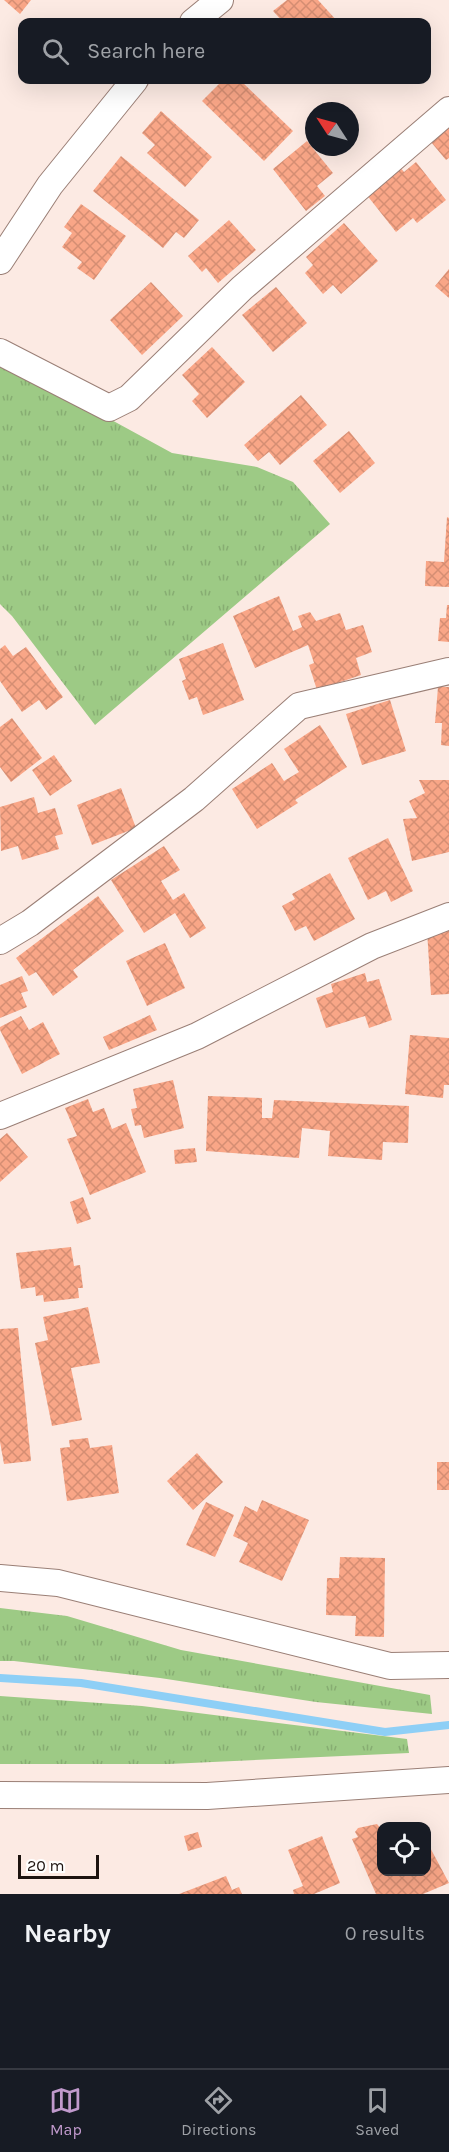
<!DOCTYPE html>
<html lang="en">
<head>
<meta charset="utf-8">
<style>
	body { margin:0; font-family:Karla,sans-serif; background:#20242c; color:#f1f3f6 }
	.controls { position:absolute; right:18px; bottom:18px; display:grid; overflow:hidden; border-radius:12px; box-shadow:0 6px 24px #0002 }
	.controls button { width:54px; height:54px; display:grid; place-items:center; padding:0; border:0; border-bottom:2px solid #363941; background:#171b24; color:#f1f3f6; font:30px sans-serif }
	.compass { position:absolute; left:305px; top:102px; width:54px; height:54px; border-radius:50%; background:#171b24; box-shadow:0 6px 24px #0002; rotate:306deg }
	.scale { position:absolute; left:18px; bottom:15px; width:81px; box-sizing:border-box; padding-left:6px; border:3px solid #1d130f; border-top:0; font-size:16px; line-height:21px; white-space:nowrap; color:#1d130f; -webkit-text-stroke:4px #fff; paint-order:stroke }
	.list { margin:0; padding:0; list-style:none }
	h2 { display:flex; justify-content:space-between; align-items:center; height:78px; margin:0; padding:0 24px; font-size:26px }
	h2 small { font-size:20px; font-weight:400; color:#9ea1a6 }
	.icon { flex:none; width:33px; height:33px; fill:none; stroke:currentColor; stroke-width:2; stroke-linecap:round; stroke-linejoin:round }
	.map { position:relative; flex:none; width:449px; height:1894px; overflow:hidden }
	.search { position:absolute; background:#171b24; box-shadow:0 6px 24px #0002; left:18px; right:18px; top:18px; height:66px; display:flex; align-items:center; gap:15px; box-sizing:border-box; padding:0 21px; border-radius:12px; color:#9ea1a6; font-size:22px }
	.sheet { height:174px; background:#171b24 }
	nav { display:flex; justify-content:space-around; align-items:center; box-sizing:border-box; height:84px; border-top:2px solid #363941; background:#171b24; font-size:16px; color:#9ea1a6 }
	nav a { display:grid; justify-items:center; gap:3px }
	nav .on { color:#c19acd }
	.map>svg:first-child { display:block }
	.grass { fill:url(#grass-tufts) }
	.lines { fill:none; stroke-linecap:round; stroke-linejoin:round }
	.stream { stroke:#8ecff6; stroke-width:8 }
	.building { fill:url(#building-cross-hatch) }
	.minor-casing { stroke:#9a7f76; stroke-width:28 }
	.minor { stroke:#fff; stroke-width:26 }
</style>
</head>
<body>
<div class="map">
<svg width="449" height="1894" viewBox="0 0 449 1894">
	<defs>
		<pattern id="grass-tufts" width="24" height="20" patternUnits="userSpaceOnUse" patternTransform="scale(1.5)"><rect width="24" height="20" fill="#9dca85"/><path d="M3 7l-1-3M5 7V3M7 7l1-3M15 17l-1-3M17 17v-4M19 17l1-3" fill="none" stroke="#87ad72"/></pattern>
		<pattern id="building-cross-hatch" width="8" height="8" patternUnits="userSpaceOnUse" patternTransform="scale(1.5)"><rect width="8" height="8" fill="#f9a687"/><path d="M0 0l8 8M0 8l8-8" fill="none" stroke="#d58e73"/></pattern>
	</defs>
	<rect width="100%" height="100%" fill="#fceae3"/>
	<g class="grass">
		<path d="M0 359 172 453 257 467 293 482 330 524 95 725 12 616 0 604Z"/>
		<path d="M0 1608 67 1616 181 1650 430 1695 432 1714 316 1702 160 1678 14 1661H0Z"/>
		<path d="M0 1696 142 1706 407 1739 409 1753 169 1764H0Z"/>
	</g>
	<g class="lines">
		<path class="stream" d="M0 1678 81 1683 385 1732 449 1725"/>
	</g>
	<g class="building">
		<path d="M4 0H31L20 14Z"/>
		<path d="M287 0H318L338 22H283L273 11Z"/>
		<path d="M223 80H240L293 131 264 161 202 101Z"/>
		<path d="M161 111 212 157 185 187 147 153 155 145 142 133Z"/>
		<path d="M449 126V158L446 160 431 142Z"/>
		<path d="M307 141 333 173 317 186 325 196 306 211 273 169Z"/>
		<path d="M121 156 199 220 184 238 176 232 163 248 93 191Z"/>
		<path d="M416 162 446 200 417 223 413 218 396 232 366 194 399 166 404 172Z"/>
		<path d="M81 204 126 236 94 280 77 268 82 262 62 247 72 233 64 227Z"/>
		<path d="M229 220 256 250 218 283 206 268 202 272 188 256Z"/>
		<path d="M344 223 378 261 341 294 333 285 323 294 305 273 313 265 306 257Z"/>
		<path d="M449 269V298L435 286Z"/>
		<path d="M151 282 183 316 142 355 110 320Z"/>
		<path d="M276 287 307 323 273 352 242 315Z"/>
		<path d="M212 347 245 382 207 418 192 401 199 394 182 375Z"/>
		<path d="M301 395 327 425 280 465 269 452 258 461 244 445Z"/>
		<path d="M349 431 375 463 340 493 313 461Z"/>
		<path d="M447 517 449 518V587L425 586 426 561 444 562Z"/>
		<path d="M279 596 293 631 302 627 298 616 310 612 316 621 340 613 346 630 363 625 372 652 356 658 361 675 317 690 309 665 314 663 308 645 255 668 233 616Z"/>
		<path d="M447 605H449V642L438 641 440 618H446Z"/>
		<path d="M223 643 244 700 203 715 197 697 189 700 182 681 186 679 179 659Z"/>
		<path d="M5 645 13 656 26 647 63 697 46 710 39 700 22 712 0 681V649Z"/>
		<path d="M438 687H449V746L441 745 442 723H435Z"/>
		<path d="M390 700 406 751 362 765 346 714Z"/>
		<path d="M12 718 42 758 11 782 0 767V727Z"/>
		<path d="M320 725 347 767 295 800 298 803 257 829 232 789 272 763 284 781 299 772 284 749Z"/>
		<path d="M54 755 72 781 50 796 32 770Z"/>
		<path d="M419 780H449V852L412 861 403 819 417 818 409 801 425 793Z"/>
		<path d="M121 788 136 828 92 845 77 805Z"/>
		<path d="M34 797 38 813 55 808 63 834 55 836 59 849 22 860 18 846 1 851 0 807Z"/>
		<path d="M388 838 413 891 391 902 386 891 368 900 348 858Z"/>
		<path d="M164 846 180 870 161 881 173 900 184 893 206 928 190 938 175 913 144 933 111 880Z"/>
		<path d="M330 873 355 919 314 941 306 926 295 931 282 906 295 899 292 894Z"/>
		<path d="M98 896 124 931 73 970 78 977 53 996 36 972 29 976 16 958Z"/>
		<path d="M449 928V994L431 995 427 930Z"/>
		<path d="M165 943 185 988 147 1006 126 961Z"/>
		<path d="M365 973 367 982 379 979 392 1020 369 1028 365 1016 326 1028 316 998 333 992 331 984Z"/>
		<path d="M22 976 28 991 21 993 27 1007 0 1018V985Z"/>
		<path d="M150 1015 157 1030 109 1050 103 1037Z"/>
		<path d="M21 1016 29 1030 43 1022 60 1054 22 1074 0 1030V1027Z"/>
		<path d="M410 1035 449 1038V1085H444L443 1098 405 1094Z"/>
		<path d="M173 1080 184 1128 144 1138 141 1125 135 1126 131 1109 137 1108 133 1089Z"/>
		<path d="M208 1096 262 1098V1118H272L274 1100 409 1106 408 1143 383 1142 382 1160 328 1156 330 1131 302 1128 299 1158 206 1151Z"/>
		<path d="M88 1099 93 1112 104 1108 112 1129 126 1123 146 1172 90 1195 67 1139 77 1136 65 1108Z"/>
		<path d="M7 1133 28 1157 0 1182V1139Z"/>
		<path d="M195 1148 197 1162 175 1164 174 1150Z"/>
		<path d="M83 1197 91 1219 77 1224 70 1202Z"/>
		<path d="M71 1247 74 1266 80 1265 83 1288H78L79 1298 44 1302 43 1295 36 1296 35 1287 21 1289 16 1253Z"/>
		<path d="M88 1307 100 1363 71 1368 82 1420 52 1426 35 1343 48 1340 43 1317Z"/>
		<path d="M18 1328 31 1461 4 1464 0 1442V1329Z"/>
		<path d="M88 1438 90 1448 112 1445 119 1493 67 1501 60 1448 70 1447 69 1440Z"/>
		<path d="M197 1453 223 1482 193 1510 167 1481Z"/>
		<rect x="437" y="1462" width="12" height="28"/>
		<path d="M262 1500 309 1520 282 1581 239 1562 248 1543 233 1536 245 1506 257 1512Z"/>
		<path d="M206 1502 234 1515 215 1557 186 1545Z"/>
		<path d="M340 1557 385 1558 384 1637 355 1636 356 1616 326 1615 327 1578H339Z"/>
		<path d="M410 1823 411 1826H388V1825Z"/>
		<path d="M377 1824 382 1830V1872H426V1840L449 1883 423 1894H376L352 1839 358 1837 355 1832 358 1828Z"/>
		<path d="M198 1832 202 1847 188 1851 184 1836Z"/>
		<path d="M322 1836 340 1883 314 1894H294L293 1890 303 1886 288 1850Z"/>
		<path d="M226 1876 232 1890 239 1887 242 1894H179Z"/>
	</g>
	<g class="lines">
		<defs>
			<g id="minor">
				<path d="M193 22 220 0"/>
				<path d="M0 261 50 185 135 80"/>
				<path d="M0 352 109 408 129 398 242 288 449 110"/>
				<path d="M0 941 30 923 194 799 299 706 449 671"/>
				<path d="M0 1116 197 1036 372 946 449 916"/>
				<path d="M0 1578 58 1583 390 1666 449 1665"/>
				<path d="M0 1795 207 1796 449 1780"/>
			</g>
		</defs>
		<use href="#minor" class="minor-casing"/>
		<use href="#minor" class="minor"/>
	</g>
</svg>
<div class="controls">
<button><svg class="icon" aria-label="locate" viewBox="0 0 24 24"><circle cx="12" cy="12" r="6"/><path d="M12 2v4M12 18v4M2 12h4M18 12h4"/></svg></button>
</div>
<svg class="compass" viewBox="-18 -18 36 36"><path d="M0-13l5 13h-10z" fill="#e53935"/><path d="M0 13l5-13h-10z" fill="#9ea1a6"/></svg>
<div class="scale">20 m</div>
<div class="search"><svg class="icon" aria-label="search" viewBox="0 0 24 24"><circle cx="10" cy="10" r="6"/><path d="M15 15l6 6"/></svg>Search here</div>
</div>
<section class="sheet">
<h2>Nearby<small>0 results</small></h2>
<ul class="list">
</ul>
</section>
<nav>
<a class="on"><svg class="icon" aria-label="map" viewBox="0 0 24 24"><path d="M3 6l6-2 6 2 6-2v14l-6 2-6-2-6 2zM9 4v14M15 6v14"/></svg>Map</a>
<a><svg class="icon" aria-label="directions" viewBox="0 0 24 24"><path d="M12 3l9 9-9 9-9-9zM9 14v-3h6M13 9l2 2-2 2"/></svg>Directions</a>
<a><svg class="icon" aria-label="saved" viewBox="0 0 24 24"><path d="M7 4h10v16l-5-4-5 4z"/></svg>Saved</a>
</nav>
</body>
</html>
